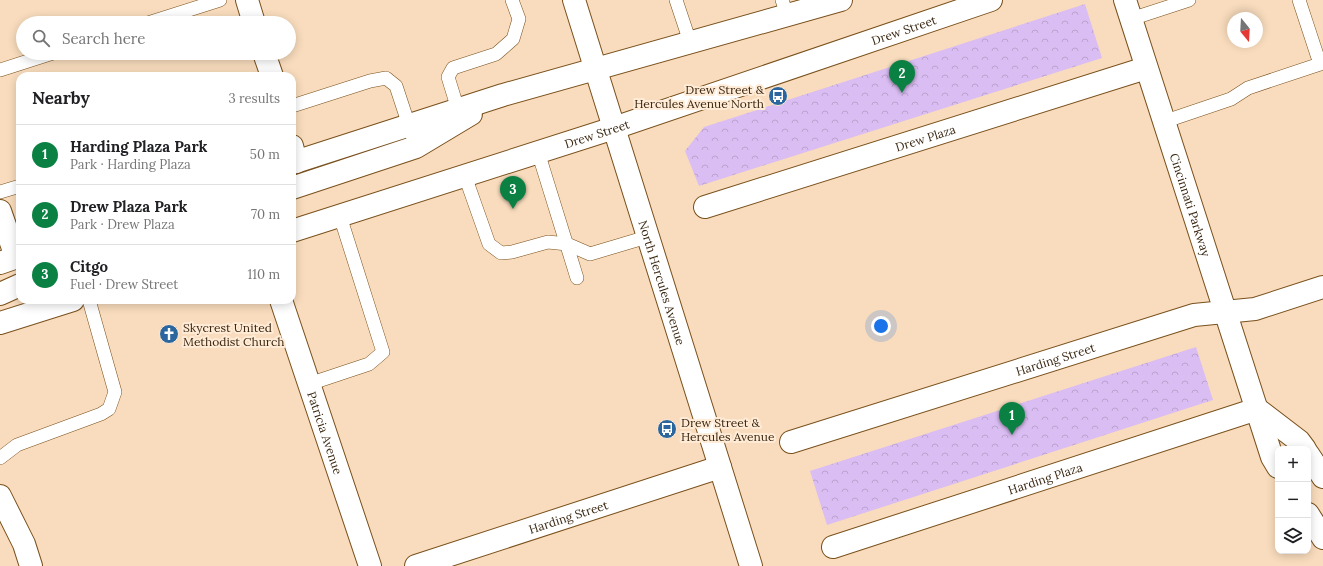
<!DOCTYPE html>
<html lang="en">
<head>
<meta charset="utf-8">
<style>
	body { margin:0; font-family:Lora,serif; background:#f6f6f6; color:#202124 }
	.controls { position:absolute; right:12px; bottom:12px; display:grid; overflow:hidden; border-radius:8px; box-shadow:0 2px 10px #0003 }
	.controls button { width:36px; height:36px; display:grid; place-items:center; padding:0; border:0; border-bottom:1px solid #e0e0e0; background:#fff; color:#202124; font:20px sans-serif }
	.compass { position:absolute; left:1227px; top:12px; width:36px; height:36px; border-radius:50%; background:#fff; box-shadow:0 2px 10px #0003; rotate:162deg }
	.you { position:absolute; left:881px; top:326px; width:14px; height:14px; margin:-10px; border:3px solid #fff; border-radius:50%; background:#1a73e8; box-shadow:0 0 0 6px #1a73e833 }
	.badge { display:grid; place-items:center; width:26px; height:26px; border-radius:50%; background:#0b8043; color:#fff; font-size:13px; font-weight:700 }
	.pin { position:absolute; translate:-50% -33px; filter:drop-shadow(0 1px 2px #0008) }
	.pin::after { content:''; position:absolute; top:21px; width:14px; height:12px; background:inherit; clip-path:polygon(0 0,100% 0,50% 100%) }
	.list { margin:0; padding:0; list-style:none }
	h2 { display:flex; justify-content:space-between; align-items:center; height:52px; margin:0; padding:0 16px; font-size:17px }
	h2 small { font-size:13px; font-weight:400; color:#757577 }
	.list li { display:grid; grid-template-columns:26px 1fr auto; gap:12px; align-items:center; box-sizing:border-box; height:60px; padding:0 16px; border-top:1px solid #e0e0e0 }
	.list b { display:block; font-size:15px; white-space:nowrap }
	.list p { margin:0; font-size:13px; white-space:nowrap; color:#757577 }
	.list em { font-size:13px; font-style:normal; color:#757577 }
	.icon { flex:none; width:22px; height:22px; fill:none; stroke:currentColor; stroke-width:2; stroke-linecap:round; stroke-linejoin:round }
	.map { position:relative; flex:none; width:1323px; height:566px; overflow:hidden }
	.search { position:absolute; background:#fff; box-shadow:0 2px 10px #0003; left:16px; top:16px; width:280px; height:44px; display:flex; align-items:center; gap:10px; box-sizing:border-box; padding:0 14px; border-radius:22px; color:#757577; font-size:15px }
	.panel { position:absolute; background:#fff; box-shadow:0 2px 10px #0003; left:16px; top:72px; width:280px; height:232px; border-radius:12px }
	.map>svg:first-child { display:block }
	.park { fill:url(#park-crowns) }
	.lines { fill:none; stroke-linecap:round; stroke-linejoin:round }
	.service-casing { stroke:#79501b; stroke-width:14 }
	.minor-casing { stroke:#79501b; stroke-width:24 }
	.tertiary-casing { stroke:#79501b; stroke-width:24 }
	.secondary-casing { stroke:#79501b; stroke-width:24 }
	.service { stroke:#fff; stroke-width:13 }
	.minor { stroke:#fff; stroke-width:22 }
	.tertiary { stroke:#fff; stroke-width:22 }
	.secondary { stroke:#fff; stroke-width:22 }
	.labels { text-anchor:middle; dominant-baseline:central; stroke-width:4; stroke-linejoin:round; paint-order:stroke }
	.street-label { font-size:12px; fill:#3b2813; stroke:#ffebd6 }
	.poi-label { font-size:12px; fill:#3b2813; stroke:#ffebd6; text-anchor:start }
</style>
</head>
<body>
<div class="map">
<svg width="1323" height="566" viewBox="0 0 1323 566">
	<defs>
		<pattern id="park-crowns" width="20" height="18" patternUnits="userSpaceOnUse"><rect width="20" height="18" fill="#dabdf2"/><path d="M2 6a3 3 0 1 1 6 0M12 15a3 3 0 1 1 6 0" fill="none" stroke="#bca2cf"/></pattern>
	</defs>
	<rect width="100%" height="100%" fill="#f9dcbd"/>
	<g class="park">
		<path d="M1085 4 1102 58 699 186 685 151 704 127Z"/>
		<path d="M1196 347 1213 400 827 525 810 471Z"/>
	</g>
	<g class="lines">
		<defs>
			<g id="service">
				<path d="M676 0 690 42"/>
				<path d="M782 0 787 15"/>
				<path d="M1131 19 1189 0"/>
				<path d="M148 23 220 0"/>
				<path d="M0 70 53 53"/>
				<path d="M292 106 370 81 386 78 396 86 416 147"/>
				<path d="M460 116 448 77 453 68 496 54 513 39 519 19 512 0"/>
				<path d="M1163 122 1231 99 1248 88 1320 64 1299 0"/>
				<path d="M538 152 577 278"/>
				<path d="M465 176 489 244 501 253 512 252 548 242 567 244 590 254 647 237"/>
				<path d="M0 192 20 186"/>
				<path d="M309 384 369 364 383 352 340 216"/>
				<path d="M0 458 17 445 101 414 109 409 115 392 89 300"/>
			</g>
			<g id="minor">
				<path d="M247 0 254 23"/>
				<path id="s1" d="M1125 0 1272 457 1278 467"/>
				<path d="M264 53 272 76"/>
				<path d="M292 146 296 162"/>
				<path id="s2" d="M705 207 1146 68"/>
				<path d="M0 211 16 257"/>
				<path id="s3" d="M281 300 370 566"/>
				<path d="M1257 409 1299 441 1305 449"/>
				<path id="s4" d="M791 442 1194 315 1255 309 1323 287"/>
				<path d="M1308 454 1323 477"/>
				<path d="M0 496 24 544 31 566"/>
				<path d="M1308 514 1323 538"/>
				<path id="s5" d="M833 547 1257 409"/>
				<path id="s6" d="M416 566 720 467"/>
			</g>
			<g id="tertiary">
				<path id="s7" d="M574 0 751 566"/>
			</g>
			<g id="secondary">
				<path d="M292 163 503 95 841 0"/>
				<path d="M292 188 416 147 471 114"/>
				<path id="s8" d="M292 231 614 128 991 0"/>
				<path d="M0 263 20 256"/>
				<path d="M0 294 20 285"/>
				<path d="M0 323 73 300"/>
			</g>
		</defs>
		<use href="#service" class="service-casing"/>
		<use href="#minor" class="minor-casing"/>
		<use href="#tertiary" class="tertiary-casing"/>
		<use href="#secondary" class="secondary-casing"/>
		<use href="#service" class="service"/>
		<use href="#minor" class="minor"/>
		<use href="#tertiary" class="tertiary"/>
		<use href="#secondary" class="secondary"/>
	</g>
	<defs>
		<symbol id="bus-disc" viewBox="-11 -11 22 22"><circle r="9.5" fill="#2b679e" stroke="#ffebd6"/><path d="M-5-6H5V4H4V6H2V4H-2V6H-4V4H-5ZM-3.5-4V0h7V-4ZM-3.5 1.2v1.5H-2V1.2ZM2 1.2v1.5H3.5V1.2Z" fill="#fff"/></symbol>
		<symbol id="church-disc" viewBox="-11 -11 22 22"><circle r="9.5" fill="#2b679e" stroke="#ffebd6"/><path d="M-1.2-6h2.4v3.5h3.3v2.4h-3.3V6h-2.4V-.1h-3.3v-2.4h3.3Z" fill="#fff"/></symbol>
	</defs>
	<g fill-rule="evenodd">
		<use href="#bus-disc" x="767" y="85" width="22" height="22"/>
		<use href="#church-disc" x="158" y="323" width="22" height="22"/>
		<use href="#bus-disc" x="656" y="418" width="22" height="22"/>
	</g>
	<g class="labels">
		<g class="street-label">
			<text stroke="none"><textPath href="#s8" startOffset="644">Drew Street</textPath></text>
			<text stroke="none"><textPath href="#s8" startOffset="320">Drew Street</textPath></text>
			<text stroke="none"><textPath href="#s2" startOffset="231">Drew Plaza</textPath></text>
			<text stroke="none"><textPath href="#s1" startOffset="215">Cincinnati Parkway</textPath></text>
			<text stroke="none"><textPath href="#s7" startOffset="296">North Hercules Avenue</textPath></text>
			<text stroke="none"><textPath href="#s4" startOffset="277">Harding Street</textPath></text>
			<text stroke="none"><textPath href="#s3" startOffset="140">Patricia Avenue</textPath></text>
			<text stroke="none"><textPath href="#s5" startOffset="223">Harding Plaza</textPath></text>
			<text stroke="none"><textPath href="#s6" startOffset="160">Harding Street</textPath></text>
		</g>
		<g class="poi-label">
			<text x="764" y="89" text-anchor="end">Drew Street &amp;<tspan x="764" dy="14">Hercules Avenue North</tspan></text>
			<text x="183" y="327">Skycrest United<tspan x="183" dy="14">Methodist Church</tspan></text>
			<text x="681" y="422">Drew Street &amp;<tspan x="681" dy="14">Hercules Avenue</tspan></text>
		</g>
	</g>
</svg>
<div class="controls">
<button>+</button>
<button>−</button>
<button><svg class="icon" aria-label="layers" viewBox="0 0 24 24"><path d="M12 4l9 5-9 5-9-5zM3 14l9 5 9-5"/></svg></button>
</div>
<svg class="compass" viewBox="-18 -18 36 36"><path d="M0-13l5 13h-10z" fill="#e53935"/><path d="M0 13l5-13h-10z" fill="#757577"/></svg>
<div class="you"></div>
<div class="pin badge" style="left:1012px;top:435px">1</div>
<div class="pin badge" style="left:902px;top:93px">2</div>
<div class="pin badge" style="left:513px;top:209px">3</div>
<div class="search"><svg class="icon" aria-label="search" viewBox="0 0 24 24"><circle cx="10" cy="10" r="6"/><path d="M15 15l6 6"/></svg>Search here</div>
<section class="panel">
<h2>Nearby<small>3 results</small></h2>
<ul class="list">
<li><span class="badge">1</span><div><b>Harding Plaza Park</b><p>Park · Harding Plaza</p></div><em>50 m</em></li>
<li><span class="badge">2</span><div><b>Drew Plaza Park</b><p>Park · Drew Plaza</p></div><em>70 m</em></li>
<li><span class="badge">3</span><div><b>Citgo</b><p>Fuel · Drew Street</p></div><em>110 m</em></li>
</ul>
</section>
</div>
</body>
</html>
